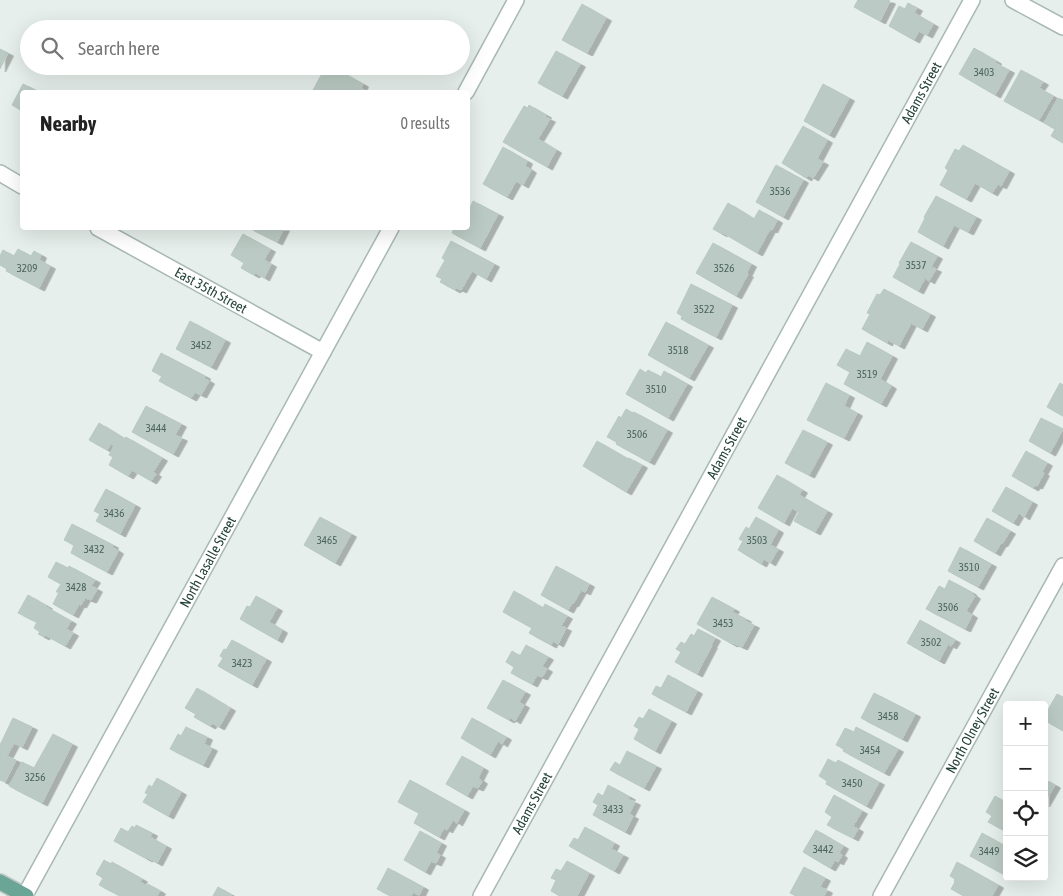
<!DOCTYPE html>
<html lang="en">
<head>
<meta charset="utf-8">
<style>
	body { margin:0; font-family:"Asap Condensed",sans-serif; background:#f6f6f6; color:#222 }
	.controls { position:absolute; right:15px; bottom:15px; display:grid; overflow:hidden; border-radius:5px; box-shadow:0 5px 20px #0002 }
	.controls button { width:45px; height:45px; display:grid; place-items:center; padding:0; border:0; border-bottom:1px solid #e0e0e0; background:#fff; color:#222; font:25px sans-serif }
	.list { margin:0; padding:0; list-style:none }
	h2 { display:flex; justify-content:space-between; align-items:center; height:65px; margin:0; padding:0 20px; font-size:21px }
	h2 small { font-size:16px; font-weight:400; color:#767676 }
	.icon { flex:none; width:28px; height:28px; fill:none; stroke:currentColor; stroke-width:2; stroke-linecap:round; stroke-linejoin:round }
	.map { position:relative; flex:none; width:1063px; height:896px; overflow:hidden }
	.search { position:absolute; background:#fff; box-shadow:0 5px 20px #0002; left:20px; top:20px; width:450px; height:55px; display:flex; align-items:center; gap:12px; box-sizing:border-box; padding:0 18px; border-radius:28px; color:#767676; font-size:19px }
	.panel { position:absolute; background:#fff; box-shadow:0 5px 20px #0002; left:20px; top:90px; width:450px; height:140px; border-radius:5px }
	.map>svg:first-child { display:block }
	.building { fill:#bbcac4; stroke:#b8c9c2; filter:url(#shadow) }
	.lines { fill:none; stroke-linecap:round; stroke-linejoin:round }
	.minor-casing { stroke:#a8b8b2; stroke-width:18 }
	.major-casing { stroke:#c2cac8; stroke-width:18 }
	.minor { stroke:#fff; stroke-width:15 }
	.major { stroke:#6aa596; stroke-width:15 }
	.labels { text-anchor:middle; dominant-baseline:central; stroke-width:4.5; stroke-linejoin:round; paint-order:stroke }
	.number-label { font-size:11px; fill:#4a645c }
	.street-label { font-size:14px; fill:#24423a; stroke:#f7fbf9 }
</style>
</head>
<body>
<div class="map">
<svg width="1063" height="896" viewBox="0 0 1063 896">
	<defs>
		<filter id="shadow"><feDropShadow dx="5.5" dy="3" stdDeviation="0" flood-color="#0004"/></filter>
	</defs>
	<rect width="100%" height="100%" fill="#e6efeb"/>
	<g class="building">
		<path d="M858 0H888L890 1 880 21 854 7Z"/>
		<path d="M908 3 917 8 914 13 933 24 927 35 919 31 914 40 889 26 899 6 905 9Z"/>
		<path d="M582 4 606 18 587 53 562 40Z"/>
		<path d="M974 48 996 61 995 63 1009 70 995 95 959 74Z"/>
		<path d="M0 49 8 53 0 69Z"/>
		<path d="M556 51 580 64 562 96 538 83Z"/>
		<path d="M326 66H331L363 84 361 88 366 91 365 92H312Z"/>
		<path d="M1021 70 1043 82 1039 88 1053 96 1039 120 1004 101Z"/>
		<path d="M23 84 40 92H22V111L12 105Z"/>
		<path d="M823 84 849 98 829 135 804 121Z"/>
		<path d="M1058 98 1063 100V143L1051 136 1055 129 1044 123Z"/>
		<path d="M529 105 546 115 545 117 550 119 538 139 556 150 547 167 503 142 524 106 528 108Z"/>
		<path d="M803 126 827 140 817 159 823 162 813 178 808 175 806 178 782 163Z"/>
		<path d="M963 145 1009 171 1001 186 998 184 992 193 975 183 966 199 940 185 948 170 945 168 955 149 959 151Z"/>
		<path d="M503 147 527 161 525 166 531 170 523 185 516 181 507 197 483 184Z"/>
		<path d="M776 165 803 180 783 217 756 202Z"/>
		<path d="M936 196 976 217 968 232 954 225 943 246 918 232 925 218 924 217Z"/>
		<path d="M473 201 498 214 480 248 452 233 454 228H468V212Z"/>
		<path d="M728 203 754 219 759 210 777 220 772 230 770 229 757 253 723 233 722 234 713 229Z"/>
		<path d="M249 228H284L277 242Z"/>
		<path d="M243 234 270 249 264 260 271 264 264 278 256 273 254 275 241 268 244 263 231 255Z"/>
		<path d="M451 241 494 264 486 279 472 271 461 290 457 288 455 290 440 282 442 279 436 276 445 260 442 258Z"/>
		<path d="M911 242 937 256 931 267 936 269 929 281 925 278 918 291 893 277 900 264 899 263Z"/>
		<path d="M713 243 751 264 746 274H748L736 296 696 273Z"/>
		<path d="M18 249 31 256 34 251 41 255 39 260 50 266 39 288 6 271 7 269 0 265V256L3 250 14 256Z"/>
		<path d="M691 284 732 305 716 337 681 319 682 316 677 313Z"/>
		<path d="M884 289 930 314 922 329 911 323 899 346 888 340 887 343 862 329 870 314 867 313 877 294 880 295Z"/>
		<path d="M190 321 225 340 211 367 176 349Z"/>
		<path d="M666 322 708 345 689 378 648 355Z"/>
		<path d="M867 342 892 356 880 379 891 386 881 404 844 384 850 372 837 365 846 349 860 356Z"/>
		<path d="M161 353 205 376 204 378 209 381 201 395 195 392 191 398 159 381 162 376 152 371Z"/>
		<path d="M640 369 646 373 648 370 661 377 664 371 687 384 668 418 626 394Z"/>
		<path d="M826 383 849 395 844 406 857 413 844 438 807 420Z"/>
		<path d="M1060 383 1063 385V416L1047 407Z"/>
		<path d="M146 406 181 424 175 435 182 438 173 454 132 432Z"/>
		<path d="M626 409 633 413 634 412 667 430 649 462 616 444 617 442 607 437 619 416 621 418Z"/>
		<path d="M1041 418 1063 429 1050 453 1029 441Z"/>
		<path d="M99 423 125 439 126 437 162 458 153 472 156 474 151 481 132 470 128 476 109 465 113 457 109 455 114 446 111 444 107 450 89 440Z"/>
		<path d="M803 430 827 442 809 475 785 463Z"/>
		<path d="M597 441 628 459 629 458 642 465 626 492 583 466Z"/>
		<path d="M1026 451 1047 463 1042 472 1044 473 1037 486 1035 485 1033 488 1012 476Z"/>
		<path d="M777 475 802 490 799 495 827 511 815 532 794 521 799 512 792 508 784 523 758 508Z"/>
		<path d="M1006 487 1032 502 1024 517 1019 513 1013 523 992 511Z"/>
		<path d="M106 489 135 505 120 534 96 521 100 514 94 511Z"/>
		<path d="M320 517 351 534 335 563 304 545Z"/>
		<path d="M756 517 778 530 770 545 778 549 770 563 764 559 761 564 738 550 743 541 739 539 746 527 749 529Z"/>
		<path d="M987 518 1010 531 1002 544 1001 543 995 553 974 541Z"/>
		<path d="M72 524 113 545 112 547 118 551 107 572 71 553 74 545 64 540Z"/>
		<path d="M960 547 991 564 978 587 948 571Z"/>
		<path d="M56 562 68 568 69 566 95 580 91 586 97 589 91 600 85 598 81 605 79 604 73 615 53 604 59 592H56L61 584 48 577Z"/>
		<path d="M556 566 589 584 585 592 581 590 573 604 572 603 568 610 541 595Z"/>
		<path d="M949 580 971 592V593L975 596 966 611 972 615 965 629 926 609 939 586 945 589Z"/>
		<path d="M514 591 543 608 545 604 567 616 561 626 566 628 558 644 553 641 551 645 529 633 532 628 503 612Z"/>
		<path d="M28 595 47 606 46 607 71 621 66 629 73 633 65 646 45 635 44 637 38 634 40 632 34 628 37 622 18 613Z"/>
		<path d="M256 596 277 608 269 622 282 630 277 640 240 619 247 606 250 607Z"/>
		<path d="M712 597 734 609 732 612 746 619 745 621 754 625 742 647 733 643 732 644 697 624Z"/>
		<path d="M920 620 955 640 951 646 948 644 939 661 907 643Z"/>
		<path d="M698 629 715 638 711 645H712L697 674 675 662 681 652 676 649 681 642 685 644 691 634 694 636Z"/>
		<path d="M232 640 266 659 252 685 218 666 223 658 220 656 224 649 226 650Z"/>
		<path d="M526 645 548 657 542 666 547 669 542 677 537 675 532 684 511 673 514 667 506 662 512 651 520 656Z"/>
		<path d="M668 675 697 691 686 712 652 694 656 686 661 688Z"/>
		<path d="M503 680 525 692 519 702 524 705 515 721 511 718 509 720 487 708Z"/>
		<path d="M197 688 230 708 219 727 212 723 210 726 194 717 196 714 185 708Z"/>
		<path d="M874 693 915 714 902 739 861 718Z"/>
		<path d="M1057 694 1063 697V731L1044 720V717Z"/>
		<path d="M649 709 671 721 655 751 634 739 639 729 634 726 639 717 643 719Z"/>
		<path d="M13 718 32 727 22 747 14 743 7 756 16 760 5 782 0 780V745Z"/>
		<path d="M472 718 506 737 502 744 498 741 490 755 461 738Z"/>
		<path d="M186 727 207 737 204 744 212 748 203 765 170 749 178 734 181 736Z"/>
		<path d="M856 727 898 749 884 773 843 751 844 749 836 745 845 728 854 732Z"/>
		<path d="M53 734 72 744 42 803 9 786 22 762 34 768Z"/>
		<path d="M627 751 656 766 644 788 610 770 615 762 620 765Z"/>
		<path d="M462 756 483 768 478 778 482 781 478 788 473 786 467 796 446 784Z"/>
		<path d="M828 759 836 763 838 760 879 782 866 806 826 784 827 781 819 776Z"/>
		<path d="M157 778 181 792 168 816 143 802 148 794 145 793 149 785 152 787Z"/>
		<path d="M1044 779 1055 785 1044 804Z"/>
		<path d="M410 780 464 810 457 823 453 820 447 830 444 828 439 837 414 823 419 813 398 802Z"/>
		<path d="M608 785 630 797 628 799 635 802 629 814 633 816 625 832 593 815 598 805 593 802 598 793 603 796Z"/>
		<path d="M834 795 862 811 853 826 858 829 853 838 827 825 832 817 825 812Z"/>
		<path d="M995 796 1007 803V832L988 822 992 816 986 812Z"/>
		<path d="M136 825 152 833 150 837 166 846 157 863 148 858 147 859 114 841 121 828 128 832 132 826 135 828Z"/>
		<path d="M585 827 614 843 611 849 623 855 614 871 569 846 574 838 578 840Z"/>
		<path d="M816 830 843 846 839 853 842 855 838 862 835 860 830 868 803 852Z"/>
		<path d="M420 831 441 843 436 853 440 855 436 863 431 861 425 872 404 860Z"/>
		<path d="M982 833 1007 847V867L1003 874 970 856Z"/>
		<path d="M104 860 111 864 112 862 142 879 140 882 147 886 148 884 160 891 157 896H120L99 885 103 878 96 874Z"/>
		<path d="M567 861 589 873 577 896H560L551 891 556 880 551 878 556 869 561 871Z"/>
		<path d="M957 862 998 885 992 896H964L951 889 955 882 954 881 955 879 950 876Z"/>
		<path d="M804 867 825 878 820 887 827 890 824 896H796L790 893Z"/>
		<path d="M388 868 423 887 419 895 413 892 411 896H391L377 889Z"/>
		<path d="M218 887 232 895 231 896H213Z"/>
	</g>
	<g class="lines">
		<defs>
			<g id="minor">
				<path d="M1013 0 1063 27"/>
				<path d="M466 92 516 0"/>
				<path d="M0 173 22 186"/>
				<path id="s1" d="M98 228 323 352"/>
				<path id="s2" d="M25 895 391 228"/>
				<path id="s3" d="M481 896 972 0"/>
				<path id="s4" d="M881 896 1063 566"/>
			</g>
			<path id="major" d="M0 882 26 896"/>
		</defs>
		<use href="#minor" class="minor-casing"/>
		<use href="#major" class="major-casing"/>
		<use href="#minor" class="minor"/>
		<use href="#major" class="major"/>
	</g>
	<g class="labels">
		<g class="number-label">
			<text x="984" y="72">3403</text>
			<text x="780" y="191">3536</text>
			<text x="916" y="265">3537</text>
			<text x="27" y="268">3209</text>
			<text x="724" y="268">3526</text>
			<text x="704" y="309">3522</text>
			<text x="201" y="345">3452</text>
			<text x="678" y="350">3518</text>
			<text x="867" y="374">3519</text>
			<text x="656" y="389">3510</text>
			<text x="156" y="428">3444</text>
			<text x="637" y="434">3506</text>
			<text x="114" y="513">3436</text>
			<text x="327" y="540">3465</text>
			<text x="757" y="540">3503</text>
			<text x="94" y="549">3432</text>
			<text x="969" y="567">3510</text>
			<text x="76" y="587">3428</text>
			<text x="948" y="607">3506</text>
			<text x="723" y="623">3453</text>
			<text x="931" y="642">3502</text>
			<text x="242" y="663">3423</text>
			<text x="888" y="716">3458</text>
			<text x="870" y="750">3454</text>
			<text x="35" y="777">3256</text>
			<text x="852" y="783">3450</text>
			<text x="613" y="809">3433</text>
			<text x="823" y="849">3442</text>
			<text x="989" y="851">3449</text>
		</g>
		<g class="street-label">
			<text stroke="none"><textPath href="#s3" startOffset="916">Adams Street</textPath></text>
			<text stroke="none"><textPath href="#s1" startOffset="129">East 35th Street</textPath></text>
			<text stroke="none"><textPath href="#s3" startOffset="511">Adams Street</textPath></text>
			<text stroke="none"><textPath href="#s2" startOffset="380">North Lasalle Street</textPath></text>
			<text stroke="none"><textPath href="#s4" startOffset="189">North Olney Street</textPath></text>
			<text stroke="none"><textPath href="#s3" startOffset="106">Adams Street</textPath></text>
		</g>
	</g>
</svg>
<div class="controls">
<button>+</button>
<button>−</button>
<button><svg class="icon" aria-label="locate" viewBox="0 0 24 24"><circle cx="12" cy="12" r="6"/><path d="M12 2v4M12 18v4M2 12h4M18 12h4"/></svg></button>
<button><svg class="icon" aria-label="layers" viewBox="0 0 24 24"><path d="M12 4l9 5-9 5-9-5zM3 14l9 5 9-5"/></svg></button>
</div>
<div class="search"><svg class="icon" aria-label="search" viewBox="0 0 24 24"><circle cx="10" cy="10" r="6"/><path d="M15 15l6 6"/></svg>Search here</div>
<section class="panel">
<h2>Nearby<small>0 results</small></h2>
<ul class="list">
</ul>
</section>
</div>
</body>
</html>
